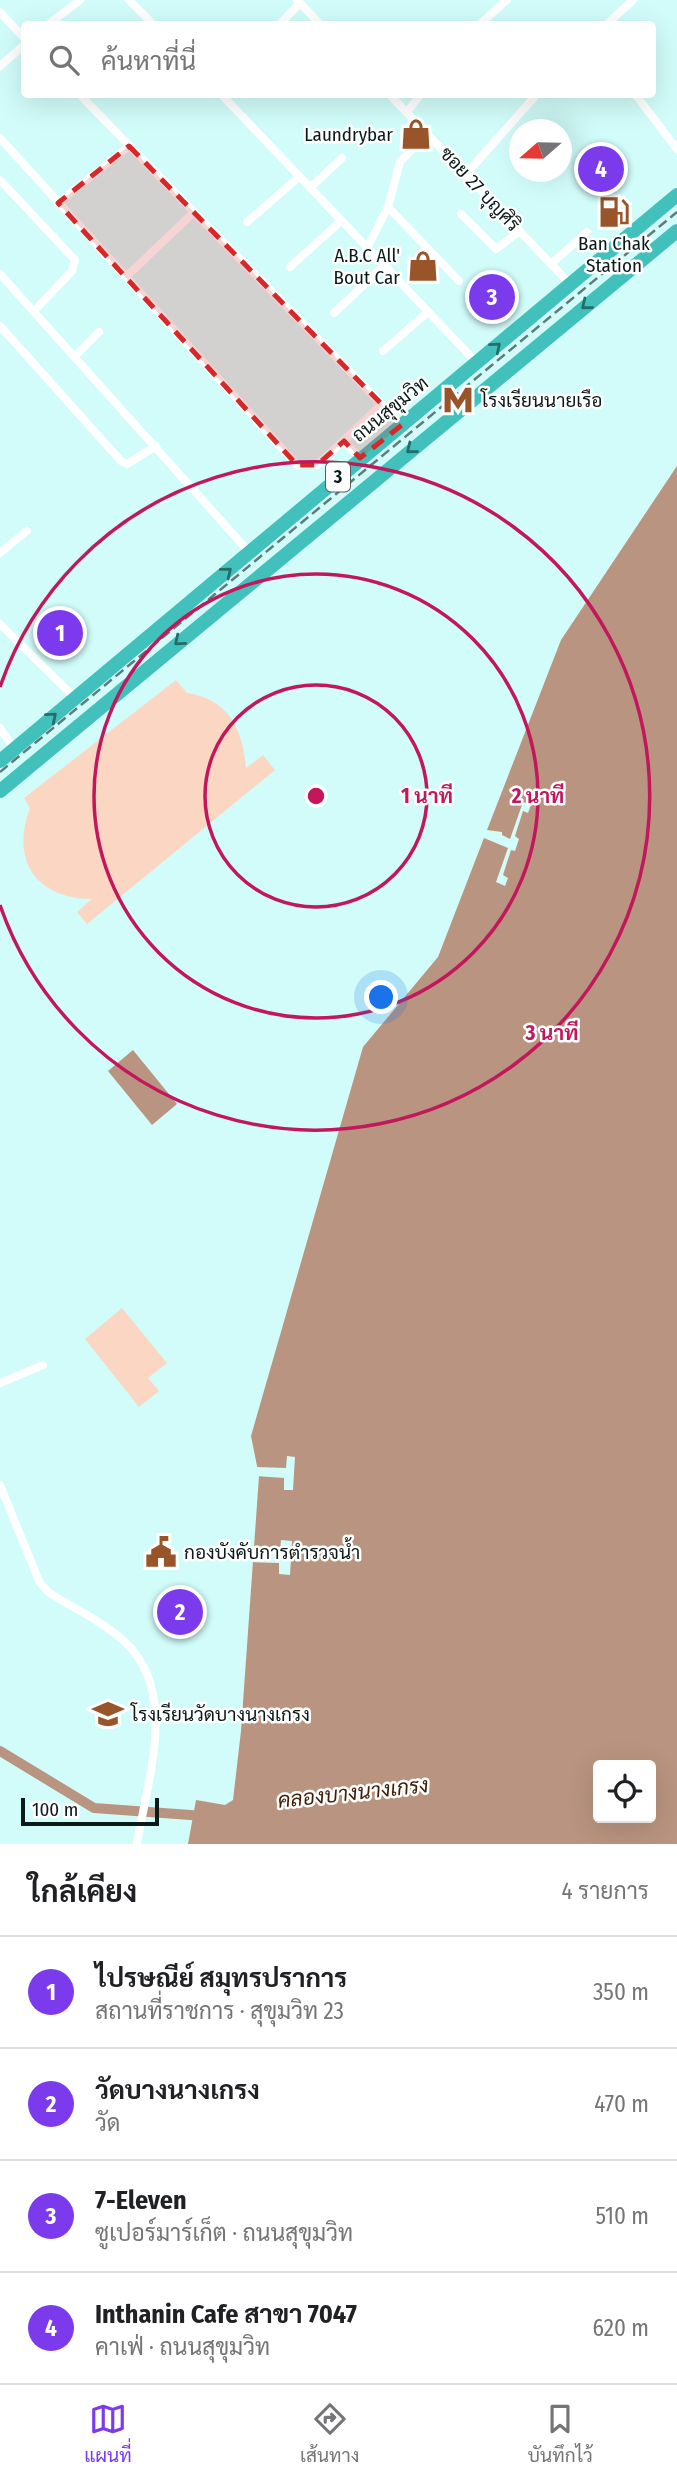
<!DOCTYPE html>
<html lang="th">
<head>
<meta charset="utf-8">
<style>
	body { margin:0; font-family:"Fira Sans Condensed",Sarabun,sans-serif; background:#f6f6f6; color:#202124 }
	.controls { position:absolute; right:21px; bottom:21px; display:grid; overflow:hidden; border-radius:7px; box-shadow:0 7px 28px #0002 }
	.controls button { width:63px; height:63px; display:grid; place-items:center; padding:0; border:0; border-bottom:2px solid #e0e0e0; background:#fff; color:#202124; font:35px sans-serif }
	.compass { position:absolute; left:509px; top:119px; width:63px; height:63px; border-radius:50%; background:#fff; box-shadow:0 7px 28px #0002; rotate:250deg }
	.scale { position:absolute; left:21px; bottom:18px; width:138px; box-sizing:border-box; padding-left:7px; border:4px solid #0a1a19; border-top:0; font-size:19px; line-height:24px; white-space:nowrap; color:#0a1a19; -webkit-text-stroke:5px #fff; paint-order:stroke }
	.you { position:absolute; left:382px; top:998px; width:24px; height:24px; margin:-18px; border:5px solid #fff; border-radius:50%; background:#1a73e8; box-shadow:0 0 0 10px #1a73e833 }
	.badge { display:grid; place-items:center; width:46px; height:46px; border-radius:50%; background:#7c3aed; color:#fff; font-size:23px; font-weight:700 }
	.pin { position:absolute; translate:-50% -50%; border:4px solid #fff; box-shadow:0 2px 7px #0006 }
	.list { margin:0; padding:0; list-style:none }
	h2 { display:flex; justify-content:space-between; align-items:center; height:91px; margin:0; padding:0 28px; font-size:30px }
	h2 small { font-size:23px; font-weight:400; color:#757577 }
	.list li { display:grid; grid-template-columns:46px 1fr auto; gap:21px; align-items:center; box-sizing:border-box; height:112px; padding:0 28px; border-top:2px solid #e0e0e0 }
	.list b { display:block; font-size:26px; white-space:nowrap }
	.list p { margin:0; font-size:23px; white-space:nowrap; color:#757577 }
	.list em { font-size:23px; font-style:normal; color:#757577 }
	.icon { flex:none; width:38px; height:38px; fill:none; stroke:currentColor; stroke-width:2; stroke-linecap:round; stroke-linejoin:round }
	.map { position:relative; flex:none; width:677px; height:1844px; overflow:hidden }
	.search { position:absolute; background:#fff; box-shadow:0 7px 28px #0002; left:21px; right:21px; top:21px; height:77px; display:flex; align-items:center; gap:18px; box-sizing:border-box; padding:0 24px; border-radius:7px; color:#757577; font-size:26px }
	.sheet { height:539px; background:#fff }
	nav { display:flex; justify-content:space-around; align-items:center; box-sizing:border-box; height:98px; border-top:2px solid #e0e0e0; background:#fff; font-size:19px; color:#757577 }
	nav a { display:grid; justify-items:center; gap:4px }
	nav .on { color:#7c3aed }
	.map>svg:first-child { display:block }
	.green { fill:#fbd7c3 }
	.water { fill:#b99480; fill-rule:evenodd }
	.pier { fill:#d1fcf9 }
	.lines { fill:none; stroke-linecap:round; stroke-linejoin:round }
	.canal { stroke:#b99480; stroke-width:10 }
	.minor { stroke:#fff; stroke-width:8 }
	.trunk { stroke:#42c0bb; stroke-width:14 }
	.rail { stroke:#607b79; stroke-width:2.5; stroke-dasharray:10 5; stroke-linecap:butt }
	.oneway { stroke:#266d6a }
	.marked { fill:#d62828; fill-opacity:0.2; stroke:#d62828; stroke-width:5; stroke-dasharray:14 9; stroke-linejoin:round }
	.ring { fill:none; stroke:#c2185b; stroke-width:3.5 }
	.labels { text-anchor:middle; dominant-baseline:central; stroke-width:5; stroke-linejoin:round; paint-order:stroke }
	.shield { fill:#fff; stroke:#545f5e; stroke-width:2 }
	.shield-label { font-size:18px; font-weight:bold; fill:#0a1a19 }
	.poi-label { font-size:19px; fill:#0a1a19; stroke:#fff; text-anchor:start }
	.street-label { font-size:19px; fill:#0a1a19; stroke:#fff }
	.water-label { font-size:21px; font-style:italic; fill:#421e06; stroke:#fff }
	.centre { fill:#c2185b; stroke:#fff; stroke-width:3.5 }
	.ring-label { font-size:21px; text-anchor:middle; font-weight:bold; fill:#c2185b; stroke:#fff; stroke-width:5; stroke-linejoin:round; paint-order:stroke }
</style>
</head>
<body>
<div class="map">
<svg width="677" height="1844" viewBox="0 0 677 1844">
	<rect width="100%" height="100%" fill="#d1fcf9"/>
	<g class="green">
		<path d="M176 680 187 693C228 699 243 729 246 768L263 755 275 770 87 924 77 912 92 899C36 899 10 860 30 808L24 798Z"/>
		<path d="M122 1308 167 1363 148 1378 159 1391 139 1407 85 1339Z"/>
	</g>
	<g class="water">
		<path d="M677 466V1844H188L196 1800 225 1805 233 1800 241 1731 259 1476 251 1436 363 1047 438 957 484 838 508 848 496 882 505 886 508 878 503 875 511 850 515 851 519 839 515 836 523 811 528 813 531 805 523 802 510 839 502 835V832L487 830 561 640ZM598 1765H651V1818H598Z"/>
		<path d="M133 1050 177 1104 152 1125 108 1071Z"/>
	</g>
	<g class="pier">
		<path d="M287 1456 295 1457 293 1490H284V1478L256 1476V1467L286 1468Z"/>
		<path d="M281 1540 292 1541 290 1575 279 1574V1563L250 1562 251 1551 280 1552Z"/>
	</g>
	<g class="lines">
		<path class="canal" d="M0 1751 94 1808 204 1816"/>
		<g class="minor">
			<path d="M129 0 153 24"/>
			<path d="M297 0 320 24"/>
			<path d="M0 12 24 38"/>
			<path d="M49 24 80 0"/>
			<path d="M280 24 300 3"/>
			<path d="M480 24 507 0"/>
			<path d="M607 24 633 0"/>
			<path d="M0 66 24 45"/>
			<path d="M79 94 402 425"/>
			<path d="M221 94 477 363"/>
			<path d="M389 94 570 284"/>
			<path d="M635 94 677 149"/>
			<path d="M407 112 421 94"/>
			<path d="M0 138 297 465H317L343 441 360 458"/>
			<path d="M466 174 537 94"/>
			<path d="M0 180 75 260 72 271 34 311"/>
			<path d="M310 188 342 158"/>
			<path d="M58 203 129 146"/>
			<path d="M388 207 459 281"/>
			<path d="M461 214 496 249 520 231"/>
			<path d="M247 222 299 177"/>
			<path d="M367 248 388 207 400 162 428 133"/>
			<path d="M551 264 587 232"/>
			<path d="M290 267 341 221"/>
			<path d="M0 274 250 553"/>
			<path d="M126 277 194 212"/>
			<path d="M334 313 384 266"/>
			<path d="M0 326 121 461 127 464 156 446"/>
			<path d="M383 351 428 312"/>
			<path d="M75 356 99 332"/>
			<path d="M343 441 381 405"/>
			<path d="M0 553 27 531"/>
			<path d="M0 624 75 698"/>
			<path d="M0 728 14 749"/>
			<path d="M0 1383 43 1365"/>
			<path d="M0 1485 39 1581 48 1592C73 1608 104 1622 125 1642 179 1692 147 1781 137 1844"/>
		</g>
		<g class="trunk">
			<path d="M0 761 677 195"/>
			<path d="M0 791 677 231"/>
		</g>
		<path class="rail" d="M0 772 677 212"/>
	</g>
	<defs><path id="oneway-chevron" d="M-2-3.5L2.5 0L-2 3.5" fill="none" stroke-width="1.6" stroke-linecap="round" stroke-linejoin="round" transform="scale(1.75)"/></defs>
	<g class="oneway">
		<use href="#oneway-chevron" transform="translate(586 305) rotate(141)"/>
		<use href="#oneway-chevron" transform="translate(496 347) rotate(-40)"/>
		<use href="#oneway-chevron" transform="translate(411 449) rotate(141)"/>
		<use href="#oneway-chevron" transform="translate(227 572) rotate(-39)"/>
		<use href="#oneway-chevron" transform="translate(179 641) rotate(140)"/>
		<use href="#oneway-chevron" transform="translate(52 717) rotate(-40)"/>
	</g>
	<path class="marked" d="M129 146 402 425 360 458 344 441 317 465H297L58 203Z"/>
	<g class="ring">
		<circle cx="316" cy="796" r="111"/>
		<circle cx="316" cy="796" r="222"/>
		<path d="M0 687A334 334 0 1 1 0 905"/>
	</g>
	<defs>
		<symbol id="shop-bare" viewBox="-9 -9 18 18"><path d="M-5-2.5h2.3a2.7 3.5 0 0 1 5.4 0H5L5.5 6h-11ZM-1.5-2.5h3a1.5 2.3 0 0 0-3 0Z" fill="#995429" stroke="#fff" stroke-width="2.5" paint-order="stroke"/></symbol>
		<symbol id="fuel-bare" viewBox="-9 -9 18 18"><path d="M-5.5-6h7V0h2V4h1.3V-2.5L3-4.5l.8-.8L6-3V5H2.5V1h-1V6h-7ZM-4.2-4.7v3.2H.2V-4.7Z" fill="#995429" stroke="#fff" stroke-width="2.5" paint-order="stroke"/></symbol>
		<symbol id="metro-bare" viewBox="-9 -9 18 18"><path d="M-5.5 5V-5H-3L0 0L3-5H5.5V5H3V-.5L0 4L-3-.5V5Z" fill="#995429" stroke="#fff" stroke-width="2.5" paint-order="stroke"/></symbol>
		<symbol id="civic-bare" viewBox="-9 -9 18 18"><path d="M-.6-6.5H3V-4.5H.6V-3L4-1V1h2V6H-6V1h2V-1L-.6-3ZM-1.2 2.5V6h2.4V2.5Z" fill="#995429" stroke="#fff" stroke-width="2.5" paint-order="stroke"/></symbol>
		<symbol id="school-bare" viewBox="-9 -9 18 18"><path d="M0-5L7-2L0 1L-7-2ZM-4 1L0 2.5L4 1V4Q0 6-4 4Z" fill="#995429" stroke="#fff" stroke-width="2.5" paint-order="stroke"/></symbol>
	</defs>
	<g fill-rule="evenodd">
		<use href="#shop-bare" x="394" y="112" width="44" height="44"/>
		<use href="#fuel-bare" x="592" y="190" width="44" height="44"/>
		<use href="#shop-bare" x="401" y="244" width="44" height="44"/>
		<use href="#metro-bare" x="436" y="378" width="44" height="44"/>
		<use href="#civic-bare" x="139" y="1530" width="44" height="44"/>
		<use href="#school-bare" x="86" y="1692" width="44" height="44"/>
	</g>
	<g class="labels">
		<rect class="shield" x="326" y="462.5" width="24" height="29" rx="5"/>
		<g class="shield-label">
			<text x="338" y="477">3</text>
		</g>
		<g class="poi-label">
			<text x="393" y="134" text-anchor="end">Laundrybar</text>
			<text x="614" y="243" text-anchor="middle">Ban Chak<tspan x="614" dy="22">Station</tspan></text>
			<text x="400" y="255" text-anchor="end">A.B.C All'<tspan x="400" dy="22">Bout Car</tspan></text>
			<text x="481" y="400">โรงเรียนนายเรือ</text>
			<text x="184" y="1552">กองบังคับการตำรวจน้ำ</text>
			<text x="131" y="1714">โรงเรียนวัดบางนางเกรง</text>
		</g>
		<g class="street-label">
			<text transform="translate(480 189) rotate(47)">ซอย 27 บุญศิริ</text>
			<text transform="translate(390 409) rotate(-39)">ถนนสุขุมวิท</text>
		</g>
		<g class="water-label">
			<text transform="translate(353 1793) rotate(-6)">คลองบางนางเกรง</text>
		</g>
	</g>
	<circle cx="316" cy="796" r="10" class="centre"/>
	<g class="ring-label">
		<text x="427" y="803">1 นาที</text>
		<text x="538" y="803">2 นาที</text>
		<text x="552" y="1040">3 นาที</text>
	</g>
</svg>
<div class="controls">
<button><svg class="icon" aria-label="locate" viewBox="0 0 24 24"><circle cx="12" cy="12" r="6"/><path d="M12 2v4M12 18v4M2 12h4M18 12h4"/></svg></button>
</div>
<svg class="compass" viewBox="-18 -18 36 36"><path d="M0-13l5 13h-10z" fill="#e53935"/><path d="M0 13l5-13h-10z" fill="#757577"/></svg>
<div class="scale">100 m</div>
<div class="you"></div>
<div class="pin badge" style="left:60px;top:633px">1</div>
<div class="pin badge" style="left:180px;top:1612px">2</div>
<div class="pin badge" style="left:492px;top:297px">3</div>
<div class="pin badge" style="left:601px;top:169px">4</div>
<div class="search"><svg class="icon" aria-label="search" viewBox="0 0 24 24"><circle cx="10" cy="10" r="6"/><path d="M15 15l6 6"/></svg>ค้นหาที่นี่</div>
</div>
<section class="sheet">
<h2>ใกล้เคียง<small>4 รายการ</small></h2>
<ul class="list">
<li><span class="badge">1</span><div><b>ไปรษณีย์ สมุทรปราการ</b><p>สถานที่ราชการ · สุขุมวิท 23</p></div><em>350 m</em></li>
<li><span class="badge">2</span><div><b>วัดบางนางเกรง</b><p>วัด</p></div><em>470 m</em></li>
<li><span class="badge">3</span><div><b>7-Eleven</b><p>ซูเปอร์มาร์เก็ต · ถนนสุขุมวิท</p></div><em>510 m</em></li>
<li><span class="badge">4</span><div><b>Inthanin Cafe สาขา 7047</b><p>คาเฟ่ · ถนนสุขุมวิท</p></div><em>620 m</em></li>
</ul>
</section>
<nav>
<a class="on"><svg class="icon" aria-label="map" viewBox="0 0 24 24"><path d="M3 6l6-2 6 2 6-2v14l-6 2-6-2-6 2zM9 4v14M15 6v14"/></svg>แผนที่</a>
<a><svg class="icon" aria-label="directions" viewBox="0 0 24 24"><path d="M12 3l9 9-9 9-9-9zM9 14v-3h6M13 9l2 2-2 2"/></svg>เส้นทาง</a>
<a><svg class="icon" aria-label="saved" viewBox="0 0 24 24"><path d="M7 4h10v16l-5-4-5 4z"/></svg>บันทึกไว้</a>
</nav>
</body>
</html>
